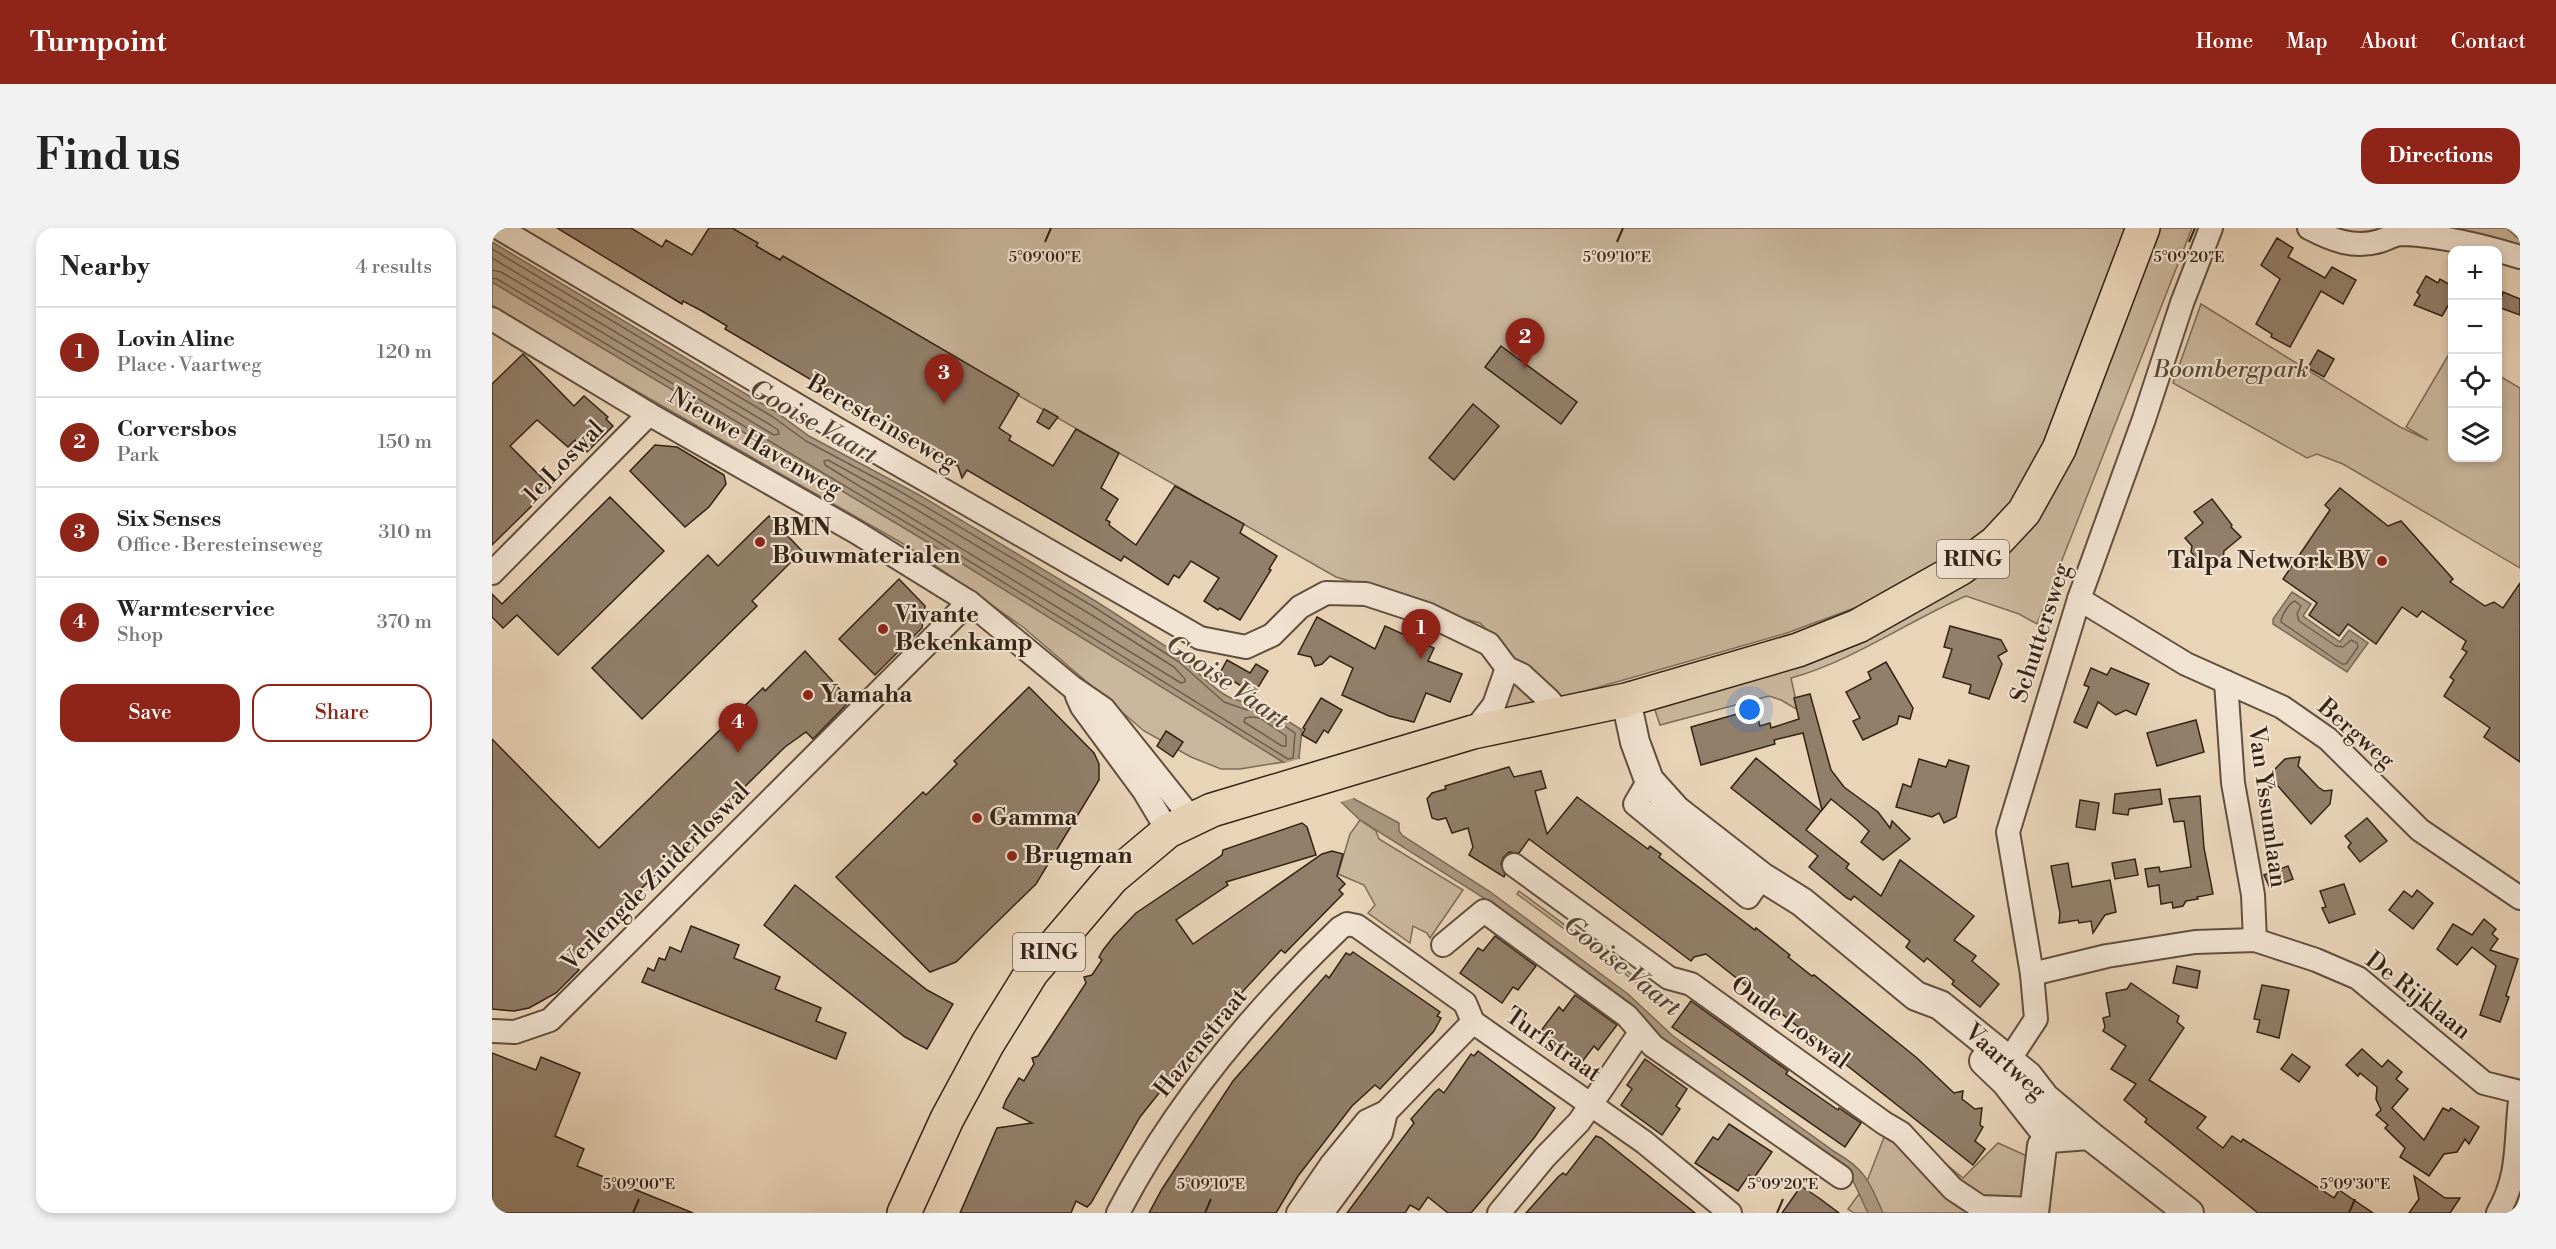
<!DOCTYPE html>
<html lang="en">
<head>
<meta charset="utf-8">
<style>
	body { margin:0; font-family:"Libre Bodoni",serif; background:#f2f2f2; color:#222 }
	.controls { position:absolute; right:18px; top:18px; display:grid; overflow:hidden; border-radius:12px; box-shadow:0 3px 9px #0003 }
	.controls button { width:54px; height:54px; display:grid; place-items:center; padding:0; border:0; border-bottom:2px solid #e0e0e0; background:#fff; color:#222; font:30px sans-serif }
	.you { position:absolute; left:1258px; top:482px; width:21px; height:21px; margin:-15px; border:4px solid #fff; border-radius:50%; background:#1a73e8; box-shadow:0 0 0 9px #1a73e833 }
	.badge { display:grid; place-items:center; width:39px; height:39px; border-radius:50%; background:#8f2418; color:#fff; font-size:20px; font-weight:700 }
	.pin { position:absolute; translate:-50% -50px; filter:drop-shadow(0 2px 3px #0008) }
	.pin::after { content:''; position:absolute; top:32px; width:21px; height:18px; background:inherit; clip-path:polygon(0 0,100% 0,50% 100%) }
	.list { margin:0; padding:0; list-style:none }
	h2 { display:flex; justify-content:space-between; align-items:center; height:78px; margin:0; padding:0 24px; font-size:26px }
	h2 small { font-size:20px; font-weight:400; color:#767676 }
	.list li { display:grid; grid-template-columns:39px 1fr auto; gap:18px; align-items:center; box-sizing:border-box; height:90px; padding:0 24px; border-top:2px solid #e0e0e0 }
	.list b { display:block; font-size:22px; white-space:nowrap }
	.list p { margin:0; font-size:20px; white-space:nowrap; color:#767676 }
	.list em { font-size:20px; font-style:normal; color:#767676 }
	.actions { display:flex; gap:12px; padding:18px 24px }
	.actions a { flex:1; padding:14px 0; border:2px solid #8f2418; border-radius:18px; text-align:center; font-size:21px; color:#8f2418 }
	.actions .main { background:#8f2418; color:#fff }
	.icon { flex:none; width:33px; height:33px; fill:none; stroke:currentColor; stroke-width:2; stroke-linecap:round; stroke-linejoin:round }
	.map { position:relative; flex:none; width:2028px; height:985px; overflow:hidden; border-radius:18px }
	header { display:flex; align-items:center; gap:36px; box-sizing:border-box; height:84px; padding:0 30px; background:#8f2418; color:#fff }
	header strong { font-size:28px }
	nav { display:flex; gap:33px; margin-inline-start:auto; font-size:21px }
	.intro { display:flex; align-items:center; justify-content:space-between; box-sizing:border-box; height:144px; padding:0 36px }
	h1 { margin:0; font-size:42px }
	.button { padding:15px 27px; border-radius:18px; background:#8f2418; color:#fff; font-size:21px; font-weight:700 }
	main { display:flex; gap:36px; padding:0 36px }
	aside { flex:1; background:#fff; border-radius:18px; box-shadow:0 3px 9px #0003 }
	.map>svg:first-child { display:block }
	.green { fill:#cab69c; stroke:#7f6c58; stroke-width:1.5 }
	.water { fill:#ab9881; stroke:#7b6956; stroke-width:1.5 }
	.pier { fill:#e9d4b8 }
	.lines { fill:none; stroke-linecap:round; stroke-linejoin:round }
	.shore { stroke:#705e4b; stroke-width:1.5 }
	.building { fill:#927f6a; stroke:#342315; stroke-width:1.5 }
	.minor-casing { stroke:#614f3e; stroke-width:26 }
	.tertiary-casing { stroke:#614f3e; stroke-width:32 }
	.primary-casing { stroke:#342315; stroke-width:36 }
	.minor { stroke:#f1e3d1; stroke-width:22 }
	.tertiary { stroke:#f1e3d1; stroke-width:28 }
	.primary { stroke:#e9d4b8; stroke-width:33 }
	.ticks { fill:none; stroke:#342315; stroke-width:2 }
	.poi-dot { fill:#8f2418; stroke:#f1e3d1; stroke-width:2 }
	.labels { text-anchor:middle; dominant-baseline:central; stroke-width:4.5; stroke-linejoin:round; paint-order:stroke }
	.shield { fill:#f1e3d1; stroke:#6d5d4d; stroke-width:1.5 }
	.shield-label { font-size:22px; font-weight:bold; fill:#342315 }
	.park-label { font-size:24px; font-style:italic; fill:#5a4837; stroke:#f1e3d1 }
	.street-label { font-size:24px; fill:#342315; stroke:#f1e3d1 }
	.poi-label { font-size:24px; font-weight:bold; fill:#342315; stroke:#f1e3d1; text-anchor:start }
	.water-label { font-size:26px; font-style:italic; fill:#584635; stroke:#f1e3d1 }
	.ticks-label { font-size:15px; text-anchor:middle; fill:#342315; stroke:#f1e3d1; stroke-width:4.5; stroke-linejoin:round; paint-order:stroke }
</style>
</head>
<body>
<header>
<strong>Turnpoint</strong>
<nav><a>Home</a><a>Map</a><a>About</a><a>Contact</a></nav>
</header>
<div class="intro"><h1>Find us</h1><a class="button">Directions</a></div>
<main>
<aside>
<h2>Nearby<small>4 results</small></h2>
<ul class="list">
<li><span class="badge">1</span><div><b>Lovin Aline</b><p>Place · Vaartweg</p></div><em>120 m</em></li>
<li><span class="badge">2</span><div><b>Corversbos</b><p>Park</p></div><em>150 m</em></li>
<li><span class="badge">3</span><div><b>Six Senses</b><p>Office · Beresteinseweg</p></div><em>310 m</em></li>
<li><span class="badge">4</span><div><b>Warmteservice</b><p>Shop</p></div><em>370 m</em></li>
</ul>
<div class="actions"><a class="main">Save</a><a>Share</a></div>
</aside>
<div class="map">
<svg width="2028" height="985" viewBox="0 0 2028 985">
	<rect width="100%" height="100%" fill="#e9d4b8"/>
	<filter id="stains"><feTurbulence type="fractalNoise" baseFrequency=".00333" numOctaves="4"/><feColorMatrix values="0 0 0 0 .2 0 0 0 0 .09 0 0 0 0 .02 0 0 0 .5 -.17"/></filter>
	<radialGradient id="worn" r=".72"><stop offset=".6" stop-color="#630" stop-opacity="0"/><stop offset="1" stop-color="#630" stop-opacity=".3"/></radialGradient>
	<g class="green">
		<path d="M233 0H1641L1547 247 1502 308 1438 352 1295 405 1069 470 1033 441 988 395 938 382 899 365 844 349Z"/>
		<path d="M1665 0H1700L1545 396 1527 386 1474 368C1416 393 1361 433 1299 450L1306 482 1289 472 1277 468 1168 497 1162 479 1499 333Z"/>
		<path d="M1958 0H2014L2028 12V19Z"/>
		<path d="M0 54 429 310 791 534 748 541H729L699 529 652 503 531 399 415 318 118 148 0 77Z"/>
		<path d="M1709 76 1908 199 1936 212 1914 199 1960 121V230H2006V147L2028 160V340L1851 236 1825 226 1815 230 1681 155Z"/>
		<path d="M1017 448 1044 475 1011 485Z"/>
		<path d="M868 592 884 603 887 611 971 662 938 710 935 705 921 698 918 715 876 685 883 677 872 657 846 646 858 606Z"/>
		<path d="M1027 663 1166 766 1164 769 1025 666Z"/>
		<path d="M1399 891 1471 950 1506 915 1535 928 1528 985H1362L1356 981 1367 966 1369 969Z"/>
	</g>
	<g class="water">
		<path d="M0 14 284 184 317 208 429 268 605 374 695 432 694 434C707 445 723 463 739 470 753 476 766 473 779 480L781 484 810 502 807 530 864 572 907 595V603L911 608 997 663 1136 766 1181 808 1343 924C1374 942 1377 953 1391 985H1376L1357 944 1173 814 1131 774 992 670 868 592 849 574 791 534 429 310 0 54Z"/>
		<path d="M1800 364 1819 376 1811 388 1848 414 1857 402 1876 415 1855 444 1781 396V391Z"/>
	</g>
	<path class="pier" d="M811 530 865 569 845 575 789 536Z"/>
	<g class="lines">
		<g class="shore">
			<path d="M0 21 281 189 314 213 404 261 602 379 687 434 732 474 755 482H769L803 505 801 530 796 531 432 305 5 51 0 50"/>
			<path d="M0 30 277 196 286 202 287 206 282 207 9 44 0 42"/>
			<path d="M336 232 422 280 598 386 682 439 693 451V454L689 455 333 237 332 233Z"/>
			<path d="M1803 373 1809 378 1805 386 1807 393 1844 418 1851 419 1859 412 1865 415 1866 419 1854 436H1850L1789 394C1789 388 1797 375 1803 373Z"/>
			<path d="M759 489 768 490 794 508V518H790L752 494 753 490Z"/>
		</g>
	</g>
	<g class="building">
		<path d="M65 0H139L170 19 174 12 200 27 217 0H240L266 15 264 18 288 32 291 28 527 166 507 200 519 208 517 212 561 238 584 201 627 225 609 260 626 271 614 292 618 294 617 297 644 317 683 258 752 296 748 305 785 328 777 341 779 342 748 392 728 380 726 382 712 373 727 350 699 333 687 350 682 347 676 357 632 328 629 333 475 242 470 250 466 238 233 101 235 98 210 83 191 73 190 76Z"/>
		<path d="M1785 10 1801 20 1796 29 1833 50 1840 39 1864 52 1851 76 1829 63 1798 119 1779 109 1780 106 1764 96 1788 51 1769 37Z"/>
		<path d="M1934 48 1946 55 1948 51 1960 58V71L1950 88 1922 77 1928 67 1925 64Z"/>
		<path d="M2011 64 2028 71V87L2006 79Z"/>
		<path d="M1009 118 1085 174 1069 196 993 139Z"/>
		<path d="M1826 122 1842 131 1832 149 1816 140Z"/>
		<path d="M31 126 82 178 92 168 116 189 114 191 121 198 95 224 83 212 76 219 45 192 18 218 59 259 0 317V156Z"/>
		<path d="M981 176 1007 198 962 252 937 230Z"/>
		<path d="M552 181 566 189 557 201 545 194Z"/>
		<path d="M163 217 185 219 232 247 234 256 217 279 193 299 138 243Z"/>
		<path d="M1848 260 1896 298 1909 293 1961 351 1958 354 1993 378 2002 374 2011 380 2028 355V534L1992 509 1998 500 1952 468 1962 452 1958 449 1975 424 1970 421 1974 413 1930 383 1925 389 1910 379 1884 416 1856 396 1847 408 1817 387 1825 375 1791 351 1838 282 1833 277Z"/>
		<path d="M118 269 172 323 66 427 25 387 11 400 0 389V366L10 376Z"/>
		<path d="M1720 271 1740 297 1739 299 1749 309 1732 323 1731 331 1725 335 1717 334 1714 341 1699 324 1700 318 1693 310 1711 295 1702 284Z"/>
		<path d="M277 288 310 323 260 373 265 378 150 491 100 440 216 327 226 338Z"/>
		<path d="M407 351 433 378 430 400 383 447 347 411Z"/>
		<path d="M825 389 883 421 893 398 942 420 936 433 970 446 958 474 934 465 922 494 897 488 850 467 861 440 838 428 830 436 823 438 819 429 806 426Z"/>
		<path d="M1458 398 1509 412 1515 423 1506 428 1510 436 1497 471 1477 465 1479 457 1451 449 1460 421 1452 419Z"/>
		<path d="M313 423 354 468V477L321 511 314 504 293 519 77 732 87 742 64 765 37 780 22 783 0 781V511L107 620 271 460 273 463Z"/>
		<path d="M735 432 758 445 764 436 776 443 762 466 728 445Z"/>
		<path d="M1394 434 1421 480 1418 491 1407 488 1405 496 1371 512 1361 493 1368 490 1354 464 1379 451 1376 444Z"/>
		<path d="M1599 440 1615 447 1619 440 1657 456 1644 487 1634 482 1624 487 1606 474 1595 500 1582 494 1597 459 1592 457Z"/>
		<path d="M537 459 602 525 607 536V552L544 656 464 734 438 744 344 649 431 564 434 567 465 536 462 533Z"/>
		<path d="M1318 466 1339 542 1352 559 1386 584 1398 600 1400 593 1418 611 1391 632 1369 614 1377 603 1365 592 1339 571 1330 582 1311 505 1282 512 1283 516 1209 537 1199 499 1263 481 1268 498 1278 495 1279 500 1307 491 1302 470Z"/>
		<path d="M829 470 850 482 836 505 832 502 824 515 810 507 813 501 811 500Z"/>
		<path d="M1704 492 1712 524 1665 538 1655 505Z"/>
		<path d="M674 503 691 514 681 529 665 518Z"/>
		<path d="M1808 529 1806 538 1826 559 1832 563 1840 562 1838 576 1819 596 1786 558 1777 560 1779 545 1793 531Z"/>
		<path d="M1264 530 1329 583 1314 602 1357 636 1354 640 1389 668 1408 632 1482 688 1462 712 1484 728 1480 733 1507 756 1488 779 1460 756 1462 753 1435 730 1432 734 1414 719 1418 713 1362 668 1359 672 1355 670 1317 639 1326 628 1239 560Z"/>
		<path d="M1427 531 1454 539 1457 532 1477 538 1464 589 1452 595 1447 585 1440 589 1404 579 1411 556 1419 559Z"/>
		<path d="M1017 539 1022 549 1049 543 1054 560 1043 563 1055 606 1085 569 1156 621 1158 618 1169 626 1167 629 1263 702 1264 700 1298 727 1296 729 1320 748 1322 747 1425 830 1462 865 1471 863 1470 871 1483 881 1490 880 1488 897 1491 899 1483 913 1493 921 1481 937 1214 726 1202 729 1199 733 1037 611 1027 625 1017 624 1011 630 1009 636 1013 647 1012 649 977 627 981 619 976 600 960 605 954 590 946 592 940 590 935 571 940 565 954 561 953 558Z"/>
		<path d="M1668 561 1670 576 1637 581 1636 587 1621 585 1623 566Z"/>
		<path d="M1708 568 1712 620 1721 666 1705 669 1706 671 1694 673 1691 678 1681 680 1680 674 1669 676 1667 657 1656 659 1653 641 1667 639 1668 644 1699 639 1692 593 1682 594 1677 571Z"/>
		<path d="M1588 572 1607 575 1603 602 1584 599Z"/>
		<path d="M1875 590 1895 613 1868 634 1856 619 1859 615 1853 608Z"/>
		<path d="M810 595 815 599 824 627 734 654 736 657 684 692 701 716 830 626 840 623 851 626 845 648 853 656 847 662 851 666 793 725 789 722 730 786 648 889 599 975 595 979 584 973 579 985H468L505 900 540 895 511 880 514 872 527 850 532 853 542 836 540 830 546 828 594 755 592 749 600 747 610 732 607 729 611 722 622 708 644 685 730 627 731 622Z"/>
		<path d="M1643 631 1646 647 1623 651 1620 635Z"/>
		<path d="M1576 635 1580 659 1618 652 1624 684 1613 687 1601 705 1599 693 1587 695 1586 692 1567 695 1568 685 1559 638Z"/>
		<path d="M1796 638 1801 651 1778 660 1772 647Z"/>
		<path d="M1852 656 1863 686 1837 695 1830 680 1834 679 1828 663Z"/>
		<path d="M303 657 435 762 461 776 435 821 413 809 272 697Z"/>
		<path d="M1925 662 1941 675 1921 701 1897 682 1912 663 1920 669Z"/>
		<path d="M1992 691 2004 701 2000 706 2006 711 1998 722 2026 731 2014 768 2017 769 2008 794 1988 787 2004 738 1980 719 1965 737 1945 721 1961 696 1980 707Z"/>
		<path d="M199 698 247 717 242 730 288 749 283 761 329 780 324 793 354 805 344 831 150 754 156 740 162 743 167 730 173 732 178 719 189 724Z"/>
		<path d="M1003 708 1044 738 1026 762 1021 759 1010 775 968 745 986 720 991 723Z"/>
		<path d="M861 724 948 784 945 788 949 790 942 803 888 861 883 857 860 878 806 948 784 985H657L670 961 741 853 834 747 837 750 854 725 858 727Z"/>
		<path d="M1685 738 1708 743 1705 760 1681 755Z"/>
		<path d="M1639 755 1687 788 1685 794 1692 800 1657 852 1714 889 1705 900 1731 920 1740 908 1749 914 1751 911 1842 970 1847 962 1881 985H1766L1653 894 1655 891 1632 872 1644 856 1619 841 1634 818 1611 803 1613 799 1611 790 1618 788 1614 765 1635 761Z"/>
		<path d="M1770 757 1797 762 1787 810 1765 804 1768 792 1762 791Z"/>
		<path d="M1083 767 1125 797 1106 822 1102 818 1090 834 1048 804 1067 779 1071 783Z"/>
		<path d="M1199 773 1296 843 1294 846 1346 882 1347 880 1369 895 1353 919 1180 799Z"/>
		<path d="M1870 821 1890 839 1896 832 1910 844 1904 851 1916 861 1900 880 1932 912 1951 880 1957 883 1959 880 1987 899 1977 916 1973 911 1965 924 1952 926 1937 948 1908 929 1913 920 1893 900 1896 897 1884 887 1889 882 1884 871 1885 859 1868 845 1866 848 1854 837Z"/>
		<path d="M986 823 1063 880 1042 910 979 985H956L936 969 927 982 918 977 913 985H855L922 895 919 891 943 864 947 861 952 865 979 826 982 828Z"/>
		<path d="M0 825 44 842 49 829 88 845 63 908 92 921 85 938 201 985H0Z"/>
		<path d="M1800 826 1818 839 1807 854 1789 841Z"/>
		<path d="M1153 831 1195 861 1184 878 1188 881 1170 907 1129 877 1140 861 1135 857Z"/>
		<path d="M1237 896 1280 924 1262 950 1257 947 1246 963 1203 935 1221 909 1226 912Z"/>
		<path d="M1104 908 1109 910 1203 985H1034L1066 949 1071 945 1074 947Z"/>
		<path d="M1922 948 1953 970H1968L1958 985H1917L1927 971Z"/>
		<path d="M1309 958 1327 970 1347 985H1290Z"/>
	</g>
	<g class="lines">
		<defs>
			<g id="minor">
				<path d="M7 0 345 201 708 410 754 419 780 407 808 379 834 365 874 366 935 386 997 416 1015 440 1030 447 1056 471 1069 486"/>
				<path d="M1817 0C1840 12 1862 21 1888 13 1895 11 1902 6 1910 6 1947 7 1992 18 2028 29"/>
				<path d="M0 91 157 186 364 304 477 374 580 459 612 481 700 591"/>
				<path d="M0 345 157 186"/>
				<path d="M1587 371 1694 436 1790 479 1836 511 1928 602 2028 670"/>
				<path d="M1734 454 1741 555 1761 667 1763 712"/>
				<path d="M585 468 590 479 652 563 676 603"/>
				<path d="M981 504 1002 477 1015 440"/>
				<path d="M1157 552 1143 576 1256 669 1270 649"/>
				<path d="M1022 637 1177 750 1199 756 1392 895 1409 905 1461 961 1488 979 1542 981"/>
				<path d="M951 717 992 683 1135 788 1161 818 1349 949"/>
				<path d="M1540 746 1615 728 1703 714 1763 712 1824 732 1866 750 1992 855 2028 864"/>
				<path d="M0 803 23 804 58 792 477 374"/>
				<path d="M1517 832 1544 791 1540 746 1516 604 1587 371 1652 191 1690 75 1719 0"/>
				<path d="M626 985C682 877 761 783 848 700L855 696 865 698 973 775 981 794 1152 914 1238 985"/>
				<path d="M806 985 839 937 875 893 894 884 981 794"/>
				<path d="M830 985 889 905 894 884"/>
				<path d="M1007 985 1053 929 1087 894 1143 812 1150 807"/>
				<path d="M2006 985C2028 946 2023 916 2028 873"/>
			</g>
			<g id="tertiary">
				<path d="M1134 472 1143 514 1157 552 1184 582 1270 649 1310 674 1424 768 1448 777 1536 848 1553 870 1597 907"/>
				<path d="M1492 833 1514 854 1558 910"/>
				<path d="M1542 985 1550 918 1558 910 1597 907 1697 985"/>
			</g>
			<path id="primary" d="M412 985 455 891 496 815 540 744 620 650 676 603 720 582 981 504 1134 472 1306 422 1366 398 1469 340 1503 315 1532 284 1567 221 1651 0"/>
		</defs>
		<use href="#minor" class="minor-casing"/>
		<use href="#tertiary" class="tertiary-casing"/>
		<use href="#primary" class="primary-casing"/>
		<use href="#minor" class="minor"/>
		<use href="#tertiary" class="tertiary"/>
		<use href="#primary" class="primary"/>
	</g>
	<path class="ticks" d="M553 14 559 0M1125 14 1131 0M1697 14 1703 0M141 985 147 971M713 985 719 971M1285 985 1291 971M1857 985 1863 971"/>
	<g class="poi-dot">
		<circle cx="268" cy="314" r="6"/>
		<circle cx="1890" cy="333" r="6"/>
		<circle cx="391" cy="401" r="6"/>
		<circle cx="316" cy="467" r="6"/>
		<circle cx="485" cy="590" r="6"/>
		<circle cx="520" cy="628" r="6"/>
	</g>
	<g class="labels">
		<g class="shield">
			<rect x="1445" y="312" width="72" height="38" rx="4.5"/>
			<rect x="521" y="705" width="72" height="38" rx="4.5"/>
		</g>
		<g class="shield-label">
			<text x="1481" y="331">RING</text>
			<text x="557" y="724">RING</text>
		</g>
		<g class="park-label">
			<text x="1739" y="142">Boombergpark</text>
		</g>
		<g class="street-label">
			<text transform="translate(390 195) rotate(30)">Beresteinseweg</text>
			<text transform="translate(263 215) rotate(30)">Nieuwe Havenweg</text>
			<text transform="translate(72 234) rotate(-46)">1e Loswal</text>
			<text transform="translate(1549 405) rotate(-72)">Schuttersweg</text>
			<text transform="translate(1864 506) rotate(41)">Bergweg</text>
			<text transform="translate(1775 579) rotate(82)">Van Yssumlaan</text>
			<text transform="translate(164 649) rotate(-45)">Verlengde Zuiderloswal</text>
			<text transform="translate(1926 768) rotate(38)">De Rijklaan</text>
			<text transform="translate(1298 795) rotate(36)">Oude Loswal</text>
			<text transform="translate(709 815) rotate(-51)">Hazenstraat</text>
			<text transform="translate(1061 817) rotate(35)">Turfstraat</text>
			<text transform="translate(1513 834) rotate(42)">Vaartweg</text>
		</g>
		<g class="poi-label">
			<text x="280" y="300">BMN<tspan x="280" dy="28">Bouwmaterialen</tspan></text>
			<text x="1878" y="333" text-anchor="end">Talpa Network BV</text>
			<text x="403" y="387">Vivante<tspan x="403" dy="28">Bekenkamp</tspan></text>
			<text x="328" y="467">Yamaha</text>
			<text x="497" y="590">Gamma</text>
			<text x="532" y="628">Brugman</text>
		</g>
		<g class="water-label">
			<text transform="translate(321 194) rotate(30)">Gooise Vaart</text>
			<text transform="translate(735 454) rotate(35)">Gooise Vaart</text>
			<text transform="translate(1130 738) rotate(39)">Gooise Vaart</text>
		</g>
	</g>
	<g class="ticks-label">
		<text x="553" y="34">5°09'00"E</text>
		<text x="1125" y="34">5°09'10"E</text>
		<text x="1697" y="34">5°09'20"E</text>
		<text x="147" y="961">5°09'00"E</text>
		<text x="719" y="961">5°09'10"E</text>
		<text x="1291" y="961">5°09'20"E</text>
		<text x="1863" y="961">5°09'30"E</text>
	</g>
	<rect width="100%" height="100%" filter="url(#stains)"/>
	<rect width="100%" height="100%" fill="url(#worn)"/>
</svg>
<div class="controls">
<button>+</button>
<button>−</button>
<button><svg class="icon" aria-label="locate" viewBox="0 0 24 24"><circle cx="12" cy="12" r="6"/><path d="M12 2v4M12 18v4M2 12h4M18 12h4"/></svg></button>
<button><svg class="icon" aria-label="layers" viewBox="0 0 24 24"><path d="M12 4l9 5-9 5-9-5zM3 14l9 5 9-5"/></svg></button>
</div>
<div class="you"></div>
<div class="pin badge" style="left:929px;top:431px">1</div>
<div class="pin badge" style="left:1033px;top:140px">2</div>
<div class="pin badge" style="left:452px;top:176px">3</div>
<div class="pin badge" style="left:246px;top:525px">4</div>
</div>
</main>
</body>
</html>
